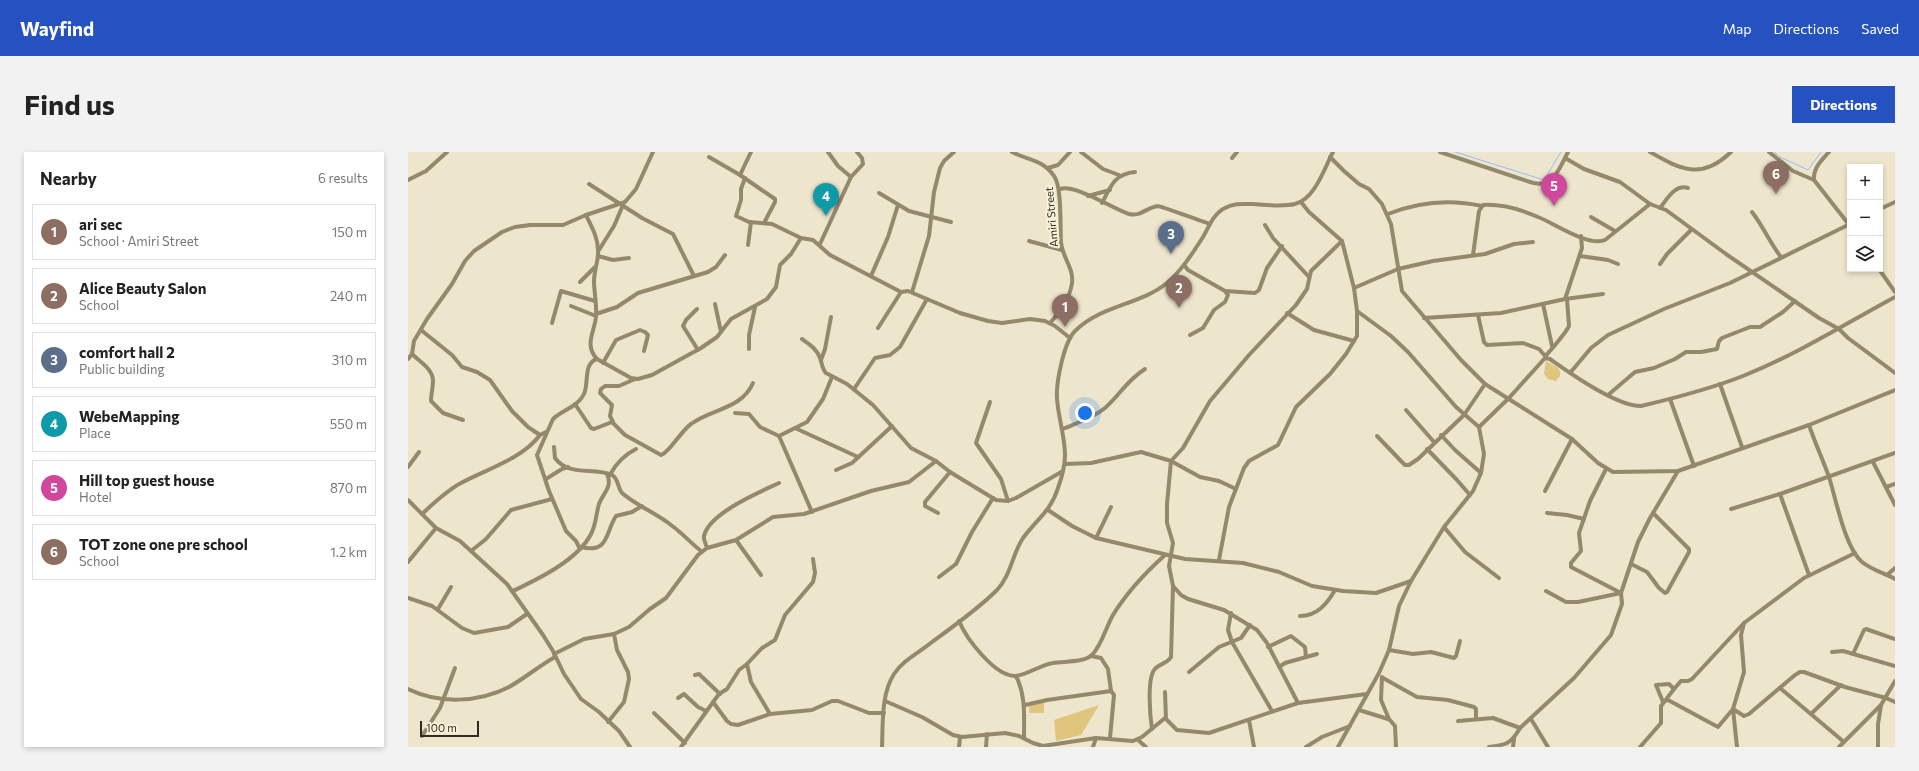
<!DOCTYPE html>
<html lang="en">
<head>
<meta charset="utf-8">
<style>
	body { margin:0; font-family:Commissioner,sans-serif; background:#f2f2f2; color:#222 }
	.controls { position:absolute; right:12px; top:12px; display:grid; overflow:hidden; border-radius:0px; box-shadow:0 2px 6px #0003 }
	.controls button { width:36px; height:36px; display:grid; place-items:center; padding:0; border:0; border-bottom:1px solid #e0e0e0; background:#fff; color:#222; font:20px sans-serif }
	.scale { position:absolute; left:12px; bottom:10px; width:59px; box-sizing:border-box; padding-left:4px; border:2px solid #2f2b22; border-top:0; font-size:11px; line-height:14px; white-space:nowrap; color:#2f2b22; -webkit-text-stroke:3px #fcf2da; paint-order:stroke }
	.you { position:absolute; left:677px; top:261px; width:14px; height:14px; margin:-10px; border:3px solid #fff; border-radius:50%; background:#1a73e8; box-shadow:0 0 0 6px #1a73e833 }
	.badge { display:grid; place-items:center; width:26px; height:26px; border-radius:50%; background:#2552c0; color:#fff; font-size:13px; font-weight:700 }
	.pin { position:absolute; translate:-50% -33px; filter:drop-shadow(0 1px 2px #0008) }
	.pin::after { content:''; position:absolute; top:21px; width:14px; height:12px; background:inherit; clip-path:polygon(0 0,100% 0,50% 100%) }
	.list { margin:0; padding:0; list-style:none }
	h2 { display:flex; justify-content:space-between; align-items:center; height:52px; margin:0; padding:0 16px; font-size:17px }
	h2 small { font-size:13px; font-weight:400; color:#767676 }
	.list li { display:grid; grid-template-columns:26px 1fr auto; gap:12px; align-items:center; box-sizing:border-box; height:56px; margin:0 8px 8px; padding:0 8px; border:1px solid #e0e0e0; border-radius:0px }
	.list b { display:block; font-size:15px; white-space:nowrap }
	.list p { margin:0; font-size:13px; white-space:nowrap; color:#767676 }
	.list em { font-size:13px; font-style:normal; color:#767676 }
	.icon { flex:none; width:22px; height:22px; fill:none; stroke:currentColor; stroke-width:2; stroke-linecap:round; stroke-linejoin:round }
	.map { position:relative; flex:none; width:1487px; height:595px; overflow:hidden; border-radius:0px }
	header { display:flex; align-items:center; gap:24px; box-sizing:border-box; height:56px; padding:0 20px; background:#2552c0; color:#fff }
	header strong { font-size:19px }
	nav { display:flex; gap:22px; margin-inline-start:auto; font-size:14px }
	.intro { display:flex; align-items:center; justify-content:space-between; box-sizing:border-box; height:96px; padding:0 24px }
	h1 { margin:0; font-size:28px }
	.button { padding:10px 18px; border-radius:0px; background:#2552c0; color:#fff; font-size:14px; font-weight:700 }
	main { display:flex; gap:24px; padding:0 24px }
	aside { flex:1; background:#fff; border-radius:0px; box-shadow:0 2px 6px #0003 }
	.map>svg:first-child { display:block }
	.green { fill:#e0c57e }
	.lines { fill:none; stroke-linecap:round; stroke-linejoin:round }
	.stream { stroke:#99bafc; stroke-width:1 }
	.minor { stroke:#94896a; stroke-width:4 }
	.labels { text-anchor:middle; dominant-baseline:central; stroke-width:4; stroke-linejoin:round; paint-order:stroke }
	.street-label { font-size:11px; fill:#2f2b22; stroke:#fcf2da }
</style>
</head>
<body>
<header>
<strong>Wayfind</strong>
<nav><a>Map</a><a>Directions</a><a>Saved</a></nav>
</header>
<div class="intro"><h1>Find us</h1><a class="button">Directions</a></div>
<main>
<aside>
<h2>Nearby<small>6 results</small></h2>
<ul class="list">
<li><span class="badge" style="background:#8d6e63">1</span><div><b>ari sec</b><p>School · Amiri Street</p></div><em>150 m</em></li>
<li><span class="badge" style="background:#8d6e63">2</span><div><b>Alice Beauty Salon</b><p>School</p></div><em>240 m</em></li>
<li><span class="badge" style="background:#5c6f8a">3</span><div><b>comfort hall 2</b><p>Public building</p></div><em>310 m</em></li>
<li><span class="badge" style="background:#0f9aa8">4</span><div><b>WebeMapping</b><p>Place</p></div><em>550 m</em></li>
<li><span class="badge" style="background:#d1479c">5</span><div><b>Hill top guest house</b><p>Hotel</p></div><em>870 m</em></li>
<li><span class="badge" style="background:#8d6e63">6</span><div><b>TOT zone one pre school</b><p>School</p></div><em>1.2 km</em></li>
</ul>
</aside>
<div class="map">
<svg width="1487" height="595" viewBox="0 0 1487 595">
	<rect width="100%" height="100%" fill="#eee5cd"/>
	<g class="green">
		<path d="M1138 209 1149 215 1152 219V224L1148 229 1140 227 1136 222Z"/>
		<path d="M636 548V561H621V553Z"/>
		<path d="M691 553 673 583 648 589 646 568Z"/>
	</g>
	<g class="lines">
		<g class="stream">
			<path d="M1047 0 1136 28 1153 0"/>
			<path d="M1366 0 1372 5 1400 18 1413 0"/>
		</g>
		<g class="minor">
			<path d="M420 0 430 14 443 25"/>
			<path d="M604 0C619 8 634 7 646 24 654 34 652 75 653 90 654 105 666 116 664 131 662 146 652 160 642 171"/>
			<path d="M673 0 695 17 711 23"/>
			<path d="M1032 0 1122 30C1145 38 1151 17 1160 0"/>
			<path d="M1242 0C1272 17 1293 29 1323 0"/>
			<path d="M1361 0 1385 19 1406 28"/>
			<path d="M1421 0C1413 9 1405 16 1406 28L1442 74"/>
			<path d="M301 5 332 23 367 47V50L356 71"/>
			<path d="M922 5 936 19 951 32 961 37 974 52 983 72 994 139 1053 208 1077 232 1164 287 1190 311 1205 320 1270 319 1401 273 1487 238"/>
			<path d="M824 6 829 0"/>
			<path d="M1157 6 1176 17 1212 30 1242 52 1258 58 1318 102 1411 166 1431 177 1440 186 1487 221"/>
			<path d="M640 16 650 13 662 0"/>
			<path d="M332 23 343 0"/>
			<path d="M337 26 333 37V48L328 64 341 70 364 72 393 86"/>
			<path d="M0 28 18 19 39 0"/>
			<path d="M181 32 234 66 265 82 286 124"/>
			<path d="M652 37C668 32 703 56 721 62 733 65 739 55 750 54 753 54 795 70 802 72"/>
			<path d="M471 41 501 59 543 70"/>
			<path d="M680 44 702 38"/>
			<path d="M694 51C703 34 706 22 727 20"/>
			<path d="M1252 56C1259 47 1267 32 1280 36"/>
			<path d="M1472 57 1487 50"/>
			<path d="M1344 60C1355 74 1362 91 1373 105"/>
			<path d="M980 62C1010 50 1042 47 1074 54"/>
			<path d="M178 63C183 74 190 85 190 98 191 108 186 118 186 129 186 140 189 152 188 163 188 178 175 192 189 207L223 226 230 227 244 223 293 196 309 185 323 167 359 147 368 135 372 113 383 102 393 86 405 88 422 103 493 140"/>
			<path d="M1183 65 1207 79"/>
			<path d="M857 73 865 86 901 125"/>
			<path d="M621 89 654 98"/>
			<path d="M412 92 443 25 455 12 454 6 449 0"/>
			<path d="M340 93 343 70"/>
			<path d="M191 98 206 74 215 53"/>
			<path d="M1065 103 1071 59 1075 53C1093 52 1114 58 1130 65 1146 71 1180 95 1197 88L1242 52"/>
			<path d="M190 104 205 108 221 106"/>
			<path d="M1172 104 1200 108 1210 112"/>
			<path d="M1252 112 1259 102 1283 78"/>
			<path d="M776 113 780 118 817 139 847 141 851 138 859 116 874 94"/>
			<path d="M1471 117 1487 140"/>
			<path d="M463 124 480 85 490 53"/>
			<path d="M172 130 187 115"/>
			<path d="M946 136 990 117 1025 109 1077 102 1106 92 1125 90"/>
			<path d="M504 140 521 84 526 40 532 16 536 9 546 0"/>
			<path d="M1157 147 1195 142"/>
			<path d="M307 152 313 180"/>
			<path d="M1135 152 1144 194"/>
			<path d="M163 154 188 164"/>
			<path d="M289 157 278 168 275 174 290 198"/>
			<path d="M949 159 983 184 1000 200 1048 255 1071 275"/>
			<path d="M879 161 906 178 946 189"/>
			<path d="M188 162 209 155 230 141 300 120 308 115 317 103"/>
			<path d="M1070 163 1076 190 1079 193 1115 191 1131 197 1138 205"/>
			<path d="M1016 166 1093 161 1157 147 1174 96 1173 84"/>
			<path d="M144 171 153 139 187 149"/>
			<path d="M470 176 493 140 500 139 552 161 580 169 594 171 622 167 637 169 647 174 662 186"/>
			<path d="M13 178 44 203 54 215 69 220 82 228 104 259 120 275 132 283 138 280"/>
			<path d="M782 183 795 176 806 158 817 150 820 143 817 139"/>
			<path d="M394 187C401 192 409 197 412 206 414 211 414 217 418 221L439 232 465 253 503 296 528 309 542 320 588 348 600 349 608 346 655 319"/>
			<path d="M341 197V183L347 155"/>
			<path d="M4 202C12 210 25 217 25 229 25 236 23 242 23 249L35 261 55 268"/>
			<path d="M1137 204C1141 201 1159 179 1161 174L1159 147"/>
			<path d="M0 207 4 202 6 189 19 167 44 132 57 109 66 99 94 80 107 75 122 73H155L178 63 217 50 228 37 245 0"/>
			<path d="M413 208 417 197 423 165"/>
			<path d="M195 211 208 188 232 178 237 180 240 183 236 199"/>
			<path d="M1162 221 1183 196 1200 183 1256 157 1322 131 1442 72"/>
			<path d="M1312 232 1334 295"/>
			<path d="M446 237 467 206 482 203 492 195 519 147"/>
			<path d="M1200 243 1227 220 1246 216 1267 207 1278 200H1293L1309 197 1311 189 1314 186 1342 175H1352L1375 160 1387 149"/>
			<path d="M1262 247 1286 314"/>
			<path d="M582 250 568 291 593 327 600 349"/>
			<path d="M167 252 183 276 186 277 204 270 217 283 253 303C261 301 273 279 283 272 303 257 334 257 345 231"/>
			<path d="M998 258 1026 290"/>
			<path d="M327 261 341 262 352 275 371 284 404 360"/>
			<path d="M205 270 202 264 204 253 192 241 193 237 197 234H211L227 227"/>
			<path d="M1401 273C1407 291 1415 308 1421 325 1428 347 1437 396 1454 410 1464 418 1476 421 1487 427"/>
			<path d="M387 276 450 305"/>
			<path d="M655 277C669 271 685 266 697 256 712 243 718 229 737 217"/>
			<path d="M1033 283 1047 298 1073 321"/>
			<path d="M371 284 399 270 415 247 424 225"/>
			<path d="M969 284 993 309 997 313H1001L1010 307 1056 263 1077 232"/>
			<path d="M146 295 147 306C161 325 185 315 204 323 211 327 209 335 214 341 229 354 248 361 263 373 274 381 283 391 293 399"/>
			<path d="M1019 297 1049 328 1062 343"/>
			<path d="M1465 310 1487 353"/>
			<path d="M657 312 683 311 733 300 763 309 792 325 811 329 828 337"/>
			<path d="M0 315 11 300"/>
			<path d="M428 318 444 311 484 274"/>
			<path d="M202 323C208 311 216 303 228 297"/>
			<path d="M138 327 154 317 160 315"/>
			<path d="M1478 335 1487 332"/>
			<path d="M1137 339 1164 287"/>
			<path d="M1372 342 1401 423"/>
			<path d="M0 348 28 376 52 389 99 432 135 483 145 499 156 522 173 547 191 560 211 579 222 595"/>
			<path d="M1323 357 1372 342 1487 301"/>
			<path d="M640 358 664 374 688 386 777 407 835 411 871 420 904 434 935 439 968 441 1003 429"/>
			<path d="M530 361 517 354V350L542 320"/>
			<path d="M1139 361 1159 363 1176 367"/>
			<path d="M14 362C26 351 38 339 53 331 79 317 114 307 132 283"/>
			<path d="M1036 375 1057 400 1091 426"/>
			<path d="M688 386 703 355"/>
			<path d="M328 388 353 423"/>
			<path d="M173 395C201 402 197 381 208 364L224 360 234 354"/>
			<path d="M299 396C298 392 295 387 296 384 301 361 352 340 371 331"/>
			<path d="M172 397 168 389 158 379 141 339 129 303 145 267C154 258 170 255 176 242 181 232 175 211 189 207"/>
			<path d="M63 399 78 387 103 358 144 347"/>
			<path d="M811 408 821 355 836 316 841 309 870 293 888 255 922 222 938 202 949 184V159L946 136 934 89 901 60 893 50"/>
			<path d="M0 410 28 376"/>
			<path d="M1223 412 1239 420 1251 436 1257 441 1259 440 1281 400V397L1245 361"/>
			<path d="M1479 423 1487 416"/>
			<path d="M531 425 548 412 564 380 585 346"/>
			<path d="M105 439C130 427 170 408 183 382 188 373 188 362 191 352 195 341 205 335 199 322"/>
			<path d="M1138 439 1158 450H1170L1213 441 1230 390 1242 366 1270 319"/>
			<path d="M0 446 24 454 54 476 66 481 100 475 119 462"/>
			<path d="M30 457 43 435"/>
			<path d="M823 461 820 478 824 490 864 559"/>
			<path d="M892 464C909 464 919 452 927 438"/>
			<path d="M551 469C558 486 587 525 608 524 621 522 632 513 645 511 656 509 675 511 684 503 694 493 698 475 705 463 719 440 737 421 757 403"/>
			<path d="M1336 471 1284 527 1280 529H1273L1266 537 1261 532 1248 533 1255 550 1260 548 1310 575 1325 557 1336 564 1341 562 1387 523 1392 520H1396L1437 535 1478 546 1487 550"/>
			<path d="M860 495 883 484 897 495 898 505"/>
			<path d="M981 498 1005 502 1023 500 1046 506 1048 504 1052 489"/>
			<path d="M1424 500 1435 499 1487 514"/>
			<path d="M146 502 176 487 206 482 221 475 242 457 258 446 290 403 299 396 328 388 365 365 396 362 463 339 501 330 528 309"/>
			<path d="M1445 502 1456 478 1458 477 1487 487"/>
			<path d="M683 504 693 506 700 517 703 539"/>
			<path d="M339 512 343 530 362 562"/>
			<path d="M871 515 877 511 909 502"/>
			<path d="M781 520 811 495 833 486 842 473"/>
			<path d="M287 523 291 522 312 542"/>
			<path d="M608 524C618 544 616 564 616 586"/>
			<path d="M974 525 973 548 981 567 987 574 988 595"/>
			<path d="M975 526 1009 545 1040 548 1066 555 1068 557V567"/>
			<path d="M1372 536 1436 590"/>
			<path d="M0 537C31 552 70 551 101 535 117 526 131 514 147 505"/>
			<path d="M757 540 758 567"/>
			<path d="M270 546 276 542 290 555 298 559"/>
			<path d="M477 549 514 565 545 583 554 585 597 581 611 584 625 591 635 594 688 586 725 589 734 585 757 566 769 578 801 581 890 551 959 542"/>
			<path d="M305 550 319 569 323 572 330 573 362 562 404 558 424 549H430L461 561H476"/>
			<path d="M890 551 859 491 849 478 816 458 780 447 773 443 765 434 761 414 765 391 759 371V352L763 309 775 296 802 249 841 203 888 153 899 137 903 119 934 89"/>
			<path d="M617 553 639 548 703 539 706 543 702 586"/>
			<path d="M951 558 980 567"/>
			<path d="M246 561 277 591"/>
			<path d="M1404 561 1433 533"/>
			<path d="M1123 567 1140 595"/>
			<path d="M841 568 846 595"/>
			<path d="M1050 569 1085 566 1112 576"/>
			<path d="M200 570 216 550 221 527 220 520 209 498 206 482"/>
			<path d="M744 577C742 564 739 529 746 518 750 512 759 512 763 505L765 434"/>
			<path d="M14 584 32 556 47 516"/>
			<path d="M730 588 738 595"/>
			<path d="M273 595 303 553 311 542 319 537 331 518 339 512 354 496 367 488 377 463 405 430 407 421 405 407"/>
			<path d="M474 595C475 572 473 542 486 522 495 508 512 500 524 490 546 474 570 457 589 438 603 423 604 403 615 386 628 368 643 359 650 336 654 325 657 315 657 303 657 284 650 265 649 246 648 230 656 190 667 179 693 153 732 153 759 131 774 118 784 102 795 85 801 75 805 62 817 56 826 51 835 52 845 52 859 53 874 55 887 52 907 47 916 17 925 0"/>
			<path d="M551 595 552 585"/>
			<path d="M578 595 579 582"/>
			<path d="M685 595 688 586"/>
			<path d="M898 595 914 585 942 574"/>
			<path d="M930 595 971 521 981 498 991 454 1003 429 1036 375 1065 339 1073 321 1076 302 1071 275 1101 246 1137 206 1142 207C1162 221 1208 254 1233 254 1267 246 1302 237 1335 224 1388 203 1437 172 1487 145"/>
			<path d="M1081 595C1098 593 1103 592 1112 576L1166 526 1203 483 1214 452 1213 441 1163 415V411L1173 399 1171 381 1182 349 1198 317"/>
			<path d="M1105 595 1106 587"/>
			<path d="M1232 595 1253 571V554L1266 537"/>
			<path d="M1329 595 1325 557 1336 520 1333 483 1336 471 1396 426 1447 401"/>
			<path d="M1431 595 1473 553"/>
			<path d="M1470 595V572L1473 553 1487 529"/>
		</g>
	</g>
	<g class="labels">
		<g class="street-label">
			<text transform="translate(643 65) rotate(-95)">Amiri Street</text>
		</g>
	</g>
</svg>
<div class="controls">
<button>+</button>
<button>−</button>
<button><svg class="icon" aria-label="layers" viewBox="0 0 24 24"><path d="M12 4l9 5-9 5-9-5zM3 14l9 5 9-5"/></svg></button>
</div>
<div class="scale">100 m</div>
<div class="you"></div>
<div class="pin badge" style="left:657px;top:175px;background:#8d6e63">1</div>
<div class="pin badge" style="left:771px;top:156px;background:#8d6e63">2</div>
<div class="pin badge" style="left:763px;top:102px;background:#5c6f8a">3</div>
<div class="pin badge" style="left:418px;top:64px;background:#0f9aa8">4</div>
<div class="pin badge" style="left:1146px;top:54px;background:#d1479c">5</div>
<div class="pin badge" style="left:1368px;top:42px;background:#8d6e63">6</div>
</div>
</main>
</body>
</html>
